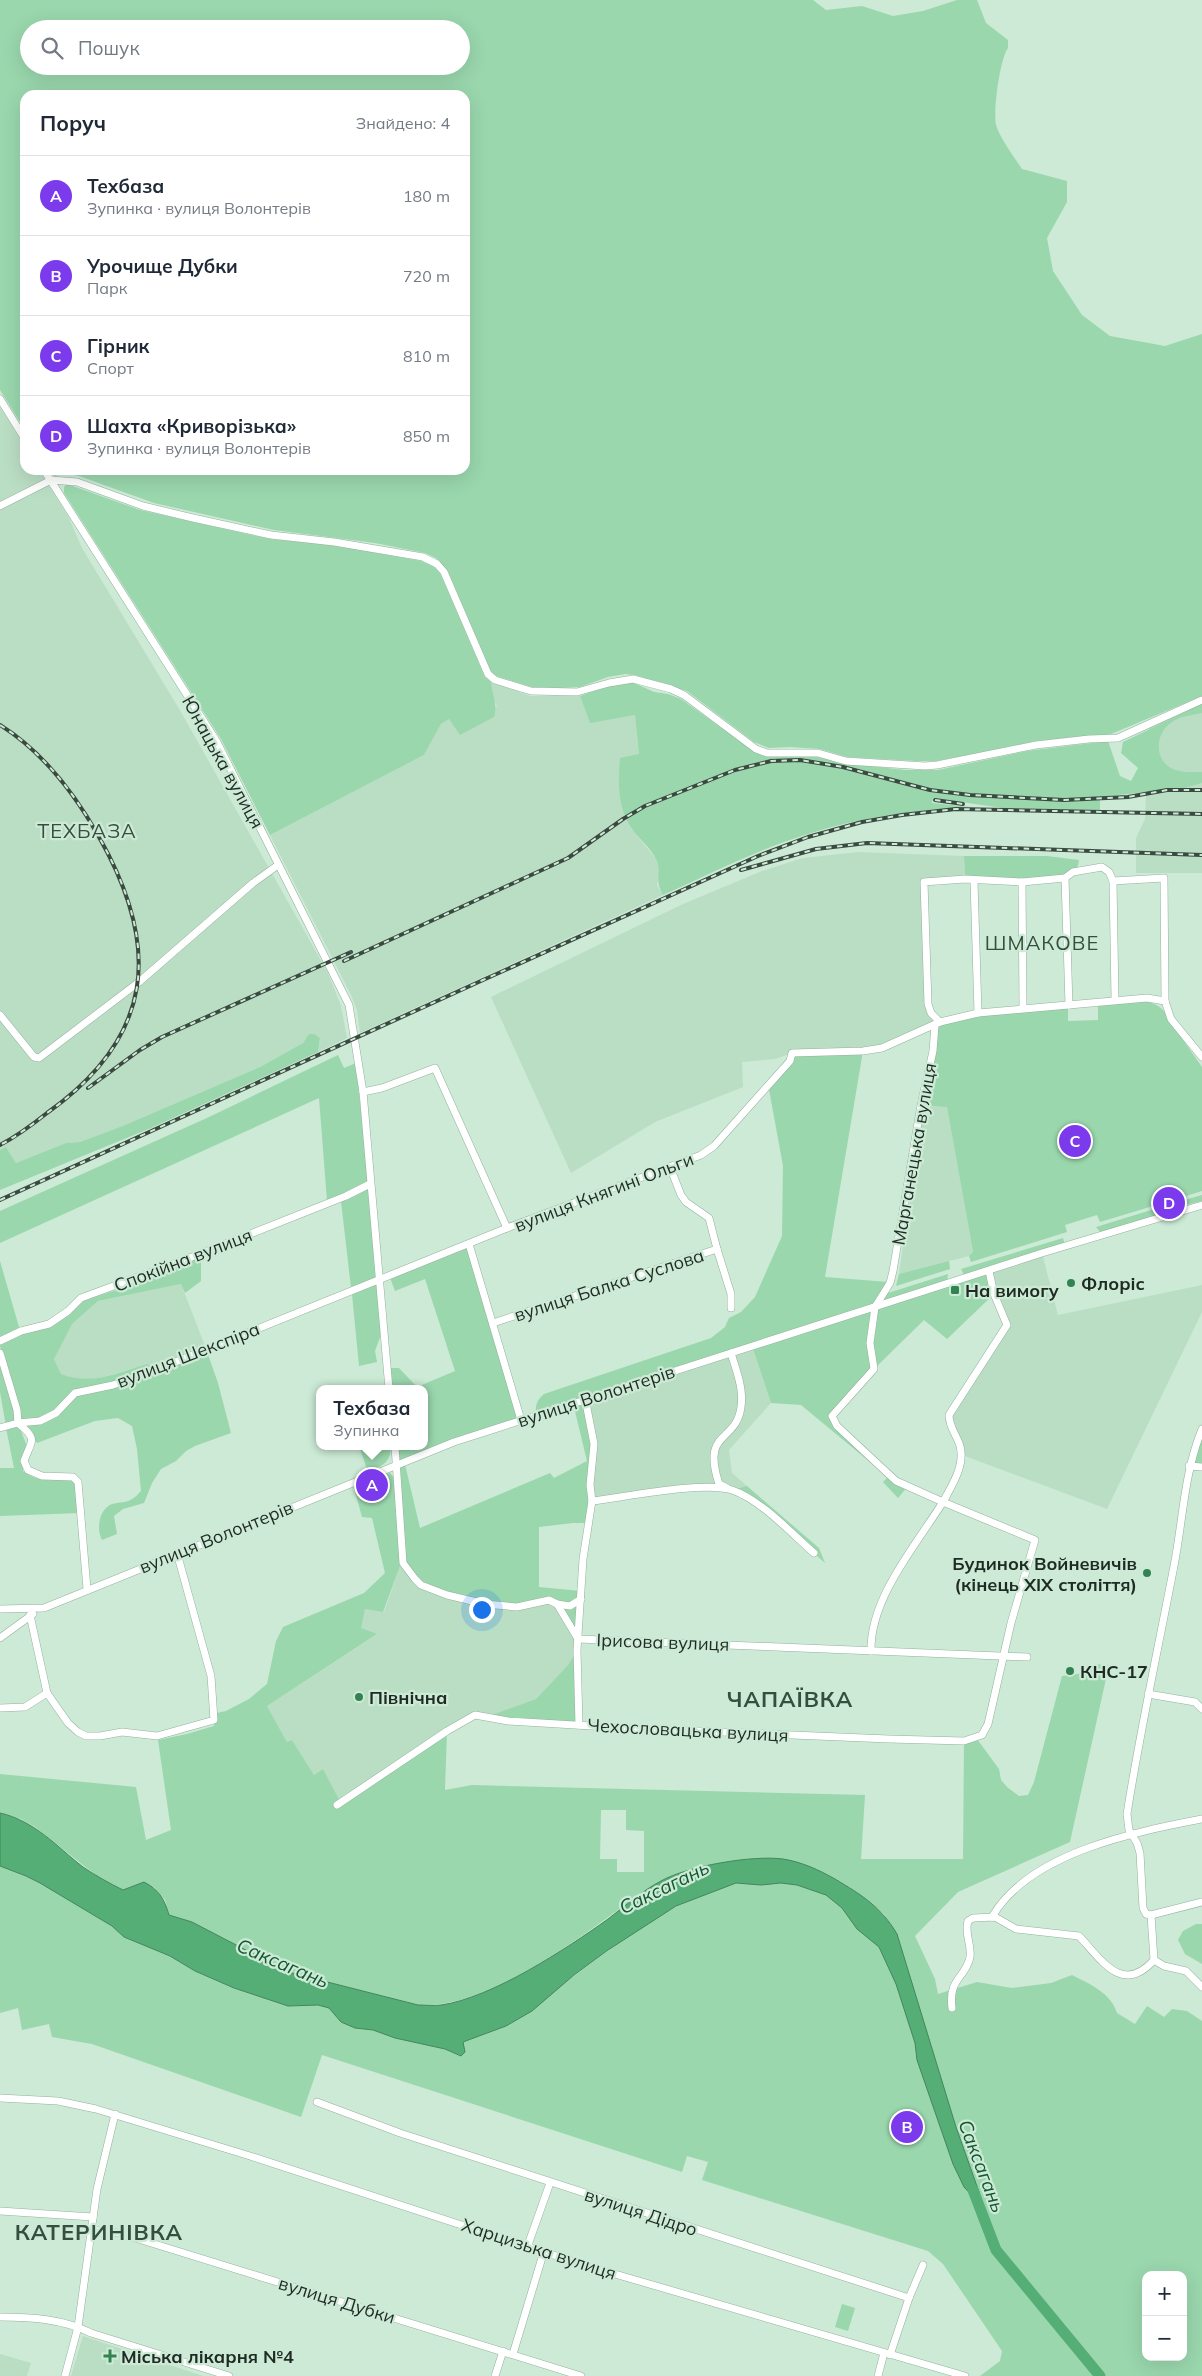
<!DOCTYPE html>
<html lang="uk">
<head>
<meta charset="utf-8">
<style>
	body { margin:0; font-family:Mulish,sans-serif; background:#f2f2f3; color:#1f2937 }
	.controls { position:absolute; right:15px; bottom:15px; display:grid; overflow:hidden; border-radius:10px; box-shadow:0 5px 20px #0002 }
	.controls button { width:45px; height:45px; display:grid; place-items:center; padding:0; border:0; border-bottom:1px solid #e0e1e3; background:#fff; color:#1f2937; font:25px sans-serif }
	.you { position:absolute; left:481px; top:1609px; width:18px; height:18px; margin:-12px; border:4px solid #fff; border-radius:50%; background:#1a73e8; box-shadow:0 0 0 8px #1a73e833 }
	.badge { display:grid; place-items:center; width:32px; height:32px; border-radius:50%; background:#7c3aed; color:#fff; font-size:16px; font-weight:700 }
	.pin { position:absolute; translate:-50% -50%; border:2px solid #fff; box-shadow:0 1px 5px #0006 }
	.popup { position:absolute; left:316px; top:1385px; width:112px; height:65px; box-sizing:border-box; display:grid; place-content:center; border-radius:10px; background:#fff; filter:drop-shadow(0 1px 4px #0005); font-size:16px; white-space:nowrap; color:#747a83 }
	.popup b { font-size:19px; color:#1f2937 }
	.popup::after { content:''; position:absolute; left:50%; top:100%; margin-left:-10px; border:10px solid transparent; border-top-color:#fff }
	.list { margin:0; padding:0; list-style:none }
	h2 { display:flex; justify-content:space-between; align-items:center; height:65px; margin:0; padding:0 20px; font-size:21px }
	h2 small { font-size:16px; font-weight:400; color:#747a83 }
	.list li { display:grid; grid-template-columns:32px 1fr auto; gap:15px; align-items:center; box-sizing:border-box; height:80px; padding:0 20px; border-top:1px solid #e0e1e3 }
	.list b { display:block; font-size:19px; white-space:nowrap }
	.list p { margin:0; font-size:16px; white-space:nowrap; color:#747a83 }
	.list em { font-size:16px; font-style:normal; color:#747a83 }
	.icon { flex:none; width:28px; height:28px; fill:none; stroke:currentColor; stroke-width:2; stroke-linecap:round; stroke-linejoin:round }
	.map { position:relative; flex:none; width:1202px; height:2376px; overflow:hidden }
	.search { position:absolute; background:#fff; box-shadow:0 5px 20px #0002; left:20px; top:20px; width:450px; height:55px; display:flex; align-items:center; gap:12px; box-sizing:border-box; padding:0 18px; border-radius:28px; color:#747a83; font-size:19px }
	.panel { position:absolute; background:#fff; box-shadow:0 5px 20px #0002; left:20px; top:90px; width:450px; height:385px; border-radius:15px }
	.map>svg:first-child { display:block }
	.built { fill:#badec4 }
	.green { fill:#9ad7ad; fill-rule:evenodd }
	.water { fill:#54ae76; stroke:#44865d }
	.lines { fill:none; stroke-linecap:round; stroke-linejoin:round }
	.river { stroke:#54ae76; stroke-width:11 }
	.minor-casing { stroke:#94b19c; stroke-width:8 }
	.minor { stroke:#fff; stroke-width:7 }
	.rail-casing { stroke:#3b4a40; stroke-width:4 }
	.rail { stroke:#ccead5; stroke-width:2; stroke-dasharray:5.5; stroke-linecap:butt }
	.poi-dot { fill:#328252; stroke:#ccead5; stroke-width:2 }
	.labels { text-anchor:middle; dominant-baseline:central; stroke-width:4.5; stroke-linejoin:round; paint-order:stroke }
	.street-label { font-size:18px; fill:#1e2a22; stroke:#ccead5 }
	.poi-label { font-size:18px; font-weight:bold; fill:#1e2a22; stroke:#ccead5; text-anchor:start }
	.water-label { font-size:19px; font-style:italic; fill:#135631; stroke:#ccead5 }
	.quarter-label { font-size:20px; letter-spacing:1px; fill:#354e3d; stroke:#ccead5 }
	.district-label { font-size:22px; font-weight:bold; letter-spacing:1px; fill:#354e3d; stroke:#ccead5 }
</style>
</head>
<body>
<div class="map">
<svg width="1202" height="2376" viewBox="0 0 1202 2376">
	<rect width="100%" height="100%" fill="#ccead5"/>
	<g class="built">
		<path d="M0 407 25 447V470H39L68 516 82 548 181 712 328 973 341 1006 347 1038 318 1052 320 1038 309 1034 303 1043 260 1067 125 1125 80 1142 66 1143 16 1163 6 1147 0 1150Z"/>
		<path d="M491 682 530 696H580L590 722 635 715 639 754 631 828 656 859 660 869 657 885 663 895 360 1033 357 1010 351 995 270 835 424 755 441 724 449 719 497 707 491 691Z"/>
		<path d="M1202 700V873H1136V838L1145 819 1149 723Z"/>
		<path d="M858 852 964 856 965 876 923 880 926 1006 935 1021 882 1048 792 1053 775 1059 742 1062 743 1087 655 1122 571 1173 491 997 683 904 762 871 803 858Z"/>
		<path d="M923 1105 947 1106 973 1253 969 1256 899 1274Z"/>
		<path d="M1042 1253 1058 1315 1202 1285V1312L1107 1509 962 1455 949 1414 1005 1329 989 1271Z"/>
		<path d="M181 1284 205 1346 155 1366 147 1364 94 1380 75 1379 61 1374 54 1359 60 1345 72 1324 98 1301Z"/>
		<path d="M752 1346 771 1403 729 1450 732 1473 747 1486 732 1490 718 1488 592 1501 585 1398Z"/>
		<path d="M400 1566 549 1600 571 1625 577 1650 568 1665 536 1699 486 1717 475 1715 340 1801 323 1769 314 1775 292 1740 287 1742 267 1706 376 1635 360 1628 365 1609 384 1612Z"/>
		<path d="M83 2336 203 2376H71Z"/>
		<path d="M0 2354 31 2363 27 2376H0Z"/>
	</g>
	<g class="green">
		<path d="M0 0H813L826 10 862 6 893 16 923 11 957 0H977L986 23 1008 40V48C1000 58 993 111 996 125 1000 138 1014 157 1022 169L1067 181V202L1047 238 1053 271 1082 315 1110 336 1165 346 1202 334V696L1111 734 1036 741 973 754 936 761H916L847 757 820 749 790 747 769 748 754 742 687 691 634 675 625 674 608 677 580 687 560 688 532 687 496 676 490 671 448 572 436 558 425 553 375 543 274 530 154 503 79 476 64 473 55 476 50 470H465V95H25V430L0 390ZM29 29H461V66H29Z"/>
		<path d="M67 484 140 510 270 539 333 545 421 561 433 566 441 575 485 677 491 682C492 695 498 704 494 717L460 735 449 719 441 724 424 755 270 835 221 739 64 493V487Z"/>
		<path d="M632 682 654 692 668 694 681 699 752 750 765 756 817 757 843 763 905 770H938L1027 751 1108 741 1120 776 1131 781 1138 768 1121 753 1123 742 1202 704V713C1192 715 1181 716 1172 722 1156 732 1153 758 1171 768 1181 773 1192 772 1202 772V783L1184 788 1100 797V810L1003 808 933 798 932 803 970 807C915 810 861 817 808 834 758 849 710 874 663 895 653 877 663 873 656 859 650 847 639 839 632 829 617 807 618 782 620 758L639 754 635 715 590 723 580 696 605 687Z"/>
		<path d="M964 856H1047L1079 860 1077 870C1043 885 1002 879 965 876Z"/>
		<path d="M1146 1001C1158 1005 1164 1008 1169 1020L1202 1067V1191L1173 1200 1171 1195 1162 1198 1163 1203 1100 1222 1097 1215 1065 1225 1067 1232 971 1262 969 1256 973 1252 947 1107 923 1105 937 1027C963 1009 1036 1010 1068 1007V1021L1098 1020V1005Z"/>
		<path d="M309 1034H314L320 1038 318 1052 151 1128 0 1190V1150L6 1147 16 1163 66 1143 80 1142 125 1125 260 1067 303 1043Z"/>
		<path d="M863 1051 825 1277 888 1282 875 1306 989 1271 994 1294 947 1339 924 1320 874 1369 832 1419 896 1481 908 1486 898 1498 883 1482 888 1477 801 1405 771 1403 752 1346 585 1398 594 1444 588 1523H573L539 1527V1587L581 1591 578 1639 571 1625 549 1600 517 1607 485 1604 429 1589 403 1563 395 1446H424V1389H389L387 1368H399L417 1387 455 1371 425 1279 395 1291 389 1275 469 1244 521 1420 404 1460 420 1528 550 1473 554 1478 587 1461 573 1403 536 1412C535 1404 538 1399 544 1394L711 1338 725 1327 729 1318 741 1312 755 1297 782 1236 783 1166 768 1084 792 1053Z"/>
		<path d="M338 1055 344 1068 356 1063 368 1182 327 1201 319 1098 0 1243V1211L209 1117Z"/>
		<path d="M368 1188 376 1278 351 1288 341 1201Z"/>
		<path d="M1202 1195V1201L1176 1207 1174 1203Z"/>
		<path d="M1164 1206V1213L1100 1232 1096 1227Z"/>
		<path d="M1063 1238 1065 1245 964 1275 961 1269Z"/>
		<path d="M201 1257V1281L185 1293 181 1284 98 1301 72 1324 54 1359 61 1374C93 1386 116 1373 147 1364L155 1366 205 1346 218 1383 231 1433 195 1446 186 1451 176 1461 161 1469 152 1483 144 1503 123 1509 114 1516 117 1534 102 1540C96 1529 99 1509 112 1504 119 1502 127 1503 132 1499 136 1497 139 1493 141 1491L137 1449 132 1426 118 1418 95 1421 37 1443 20 1421 0 1346V1261L21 1334 51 1326 82 1301 123 1288Z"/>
		<path d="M949 1261 950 1269 896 1286 899 1274Z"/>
		<path d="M948 1274 947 1281 885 1300 883 1298 885 1294Z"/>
		<path d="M377 1284 382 1332 375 1351 377 1362 359 1366 352 1294Z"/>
		<path d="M0 1359 15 1410 16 1422 6 1426 0 1392Z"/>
		<path d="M18 1423 26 1444 23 1460V1471C39 1484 56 1480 76 1478L80 1513 0 1516V1468H14L6 1428Z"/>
		<path d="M1202 1429V1467L1189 1466Z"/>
		<path d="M359 1446H390C392 1463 381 1466 368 1472Z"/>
		<path d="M390 1473 395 1478 400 1566 383 1612 365 1609 361 1628 377 1634 267 1706 287 1742 292 1740 314 1775 323 1769 340 1801 447 1731 445 1790 472 1785 865 1795 861 1859H963L964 1741 977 1739 999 1769 1001 1780 1007 1787 1019 1796 1028 1795 1034 1782 1062 1676 1078 1674 1094 1664 1109 1665 1070 1842 958 1892 915 1936 935 1979 938 1994 977 1982 1012 1988 1051 1983 1072 1975C1090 1984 1111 1993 1117 2013L1135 2024 1147 2006 1164 2017 1172 2009 1187 2011 1202 2021V2376H980L1000 2361 1002 2351 943 2264 928 2251 702 2180 708 2162 687 2156 682 2172 322 2055 301 2117 92 2044 52 2037 49 2024 22 2030 18 2008 0 2013V1866L26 1876 40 1883 112 1926 124 1937 170 1956 195 1971 234 1988 288 2006 318 2005 329 2008 341 2022 355 2028 373 2030 395 2038 445 2049 461 2056 463 2042 506 2026 632 1933 687 1900 708 1893 746 1873 802 1881 886 1916C829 1865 782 1848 706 1867 691 1871 673 1874 660 1882 589 1925 506 2007 418 2005L288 1972 192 1922 169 1915 165 1900 154 1887 123 1890 98 1877 35 1827 21 1819 0 1813V1774L136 1787 146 1840 171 1830 158 1740 187 1734 214 1726 217 1713 226 1711 249 1699 267 1684 276 1641 283 1627 364 1593 385 1573 372 1518 362 1517 354 1488 364 1483 371 1501 383 1495 376 1479ZM601 1810H626V1830L644 1831V1872H617V1859H600ZM1146 2275H1183V2357H1146Z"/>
		<path d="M747 1486 819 1548 825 1563 757 1503 732 1490Z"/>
		<path d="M577 1650 579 1725 486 1717 536 1699 568 1665Z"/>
		<path d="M1196 1924H1202V1964L1185 1954 1178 1940 1183 1931Z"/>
		<path d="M842 2304 855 2308 848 2331 835 2327Z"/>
	</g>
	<path class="water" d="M0 1813C35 1821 56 1846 83 1867 96 1876 109 1883 123 1890L144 1882C159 1890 164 1898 169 1915L192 1922 288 1972 418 2005C425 2005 434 2006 441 2005 492 1998 566 1949 608 1919 625 1906 642 1891 661 1881 688 1866 752 1855 783 1859 802 1862 819 1870 835 1879 862 1895 881 1907 897 1934L956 2127 979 2192 978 2202 964 2187 953 2164 917 2060 915 2043 896 1984 879 1947 857 1929 842 1908 826 1895 797 1885 781 1883 761 1885 736 1883 676 1906 608 1950 574 1975 532 2011 506 2026 463 2042 465 2052 461 2056 445 2049 395 2038 373 2030 355 2028 341 2022 329 2008 318 2005 288 2006 234 1988 195 1971 170 1956 124 1937 112 1926 40 1883 26 1876 0 1866Z"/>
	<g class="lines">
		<path class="river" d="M973 2190 996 2250 1100 2376"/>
		<defs>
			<g id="minor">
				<path d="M0 399 25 439"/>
				<path d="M44 470 217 742 349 1005 363 1092 389 1389"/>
				<path d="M0 506 51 480 77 482 143 506 193 518 271 535 334 542 423 557 437 564 444 572 488 674 495 680 531 691 577 692 609 683 633 679 671 689 684 695 756 749 767 753H818L846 761 925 766 937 765 1036 745 1089 739 1118 738 1202 700"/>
				<path d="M1065 878 1069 1005"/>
				<path d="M974 881 978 1013"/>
				<path d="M1113 881 1164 878 1165 1001"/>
				<path d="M1022 882 1023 1007"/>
				<path d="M0 1015 34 1057 39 1058 139 982 253 883 278 865"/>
				<path d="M940 1022 931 1013 928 1004 924 882 965 879 1022 882 1065 878 1073 872 1102 867 1109 872 1113 881 1115 999"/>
				<path d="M363 1092 382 1088 435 1068 507 1228"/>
				<path d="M469 1244 521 1420"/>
				<path d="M717 1249 731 1294V1308"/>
				<path d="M493 1323 717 1249 709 1218 686 1202 681 1195 670 1167"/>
				<path d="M0 1341 21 1331 49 1324 68 1311 81 1298 200 1254 346 1196 370 1184"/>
				<path d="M0 1353 17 1410 18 1423C38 1440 32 1439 24 1461L28 1470 42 1476 73 1477 78 1482 87 1589"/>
				<path d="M0 1428 18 1423 40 1421 56 1413 75 1393 113 1385 153 1371 507 1228 701 1155 714 1146 790 1061 792 1053 863 1051 882 1048 940 1022 978 1013 1147 998 1165 1001 1171 1019 1202 1057"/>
				<path d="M1202 1429C1184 1473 1183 1520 1174 1566 1158 1649 1140 1731 1127 1814L1129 1830 1137 1843 1140 1853 1143 1908 1146 1914 1151 1915 1202 1902"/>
				<path d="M395 1446 403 1563 415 1579 421 1585 447 1595 485 1604 517 1607 549 1600 557 1604 578 1639 1027 1657"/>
				<path d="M1189 1466 1202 1467"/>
				<path d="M727 1488 719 1484C701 1429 736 1444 741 1407 744 1389 736 1370 731 1353"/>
				<path d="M592 1501C626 1497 703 1481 732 1490 761 1500 791 1533 814 1553"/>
				<path d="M557 1604 570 1606 581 1599"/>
				<path d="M0 1609 44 1608 454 1442 1042 1253 1202 1205"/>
				<path d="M30 1615 47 1693 68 1723 78 1732 86 1736H100L122 1732 157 1736 214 1720 211 1676 177 1553"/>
				<path d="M0 1638 33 1614"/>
				<path d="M871 1651C870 1598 916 1545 943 1502L896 1481 837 1426 832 1416 874 1369 870 1343 875 1307 890 1283 893 1271 921 1105 933 1051 935 1025"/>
				<path d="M1148 1694 1195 1702 1202 1709"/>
				<path d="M0 1708 25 1707 47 1693"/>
				<path d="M579 1725 577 1650 583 1559 592 1501 590 1485 594 1444 585 1398"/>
				<path d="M337 1805 447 1731 475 1715 508 1721 625 1728 889 1739 964 1741 982 1735 988 1724 1011 1623 1035 1540 943 1502C952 1485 967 1463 959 1443 955 1433 949 1426 949 1415L1007 1325 994 1294 989 1271"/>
				<path d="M1151 1915 1154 1960 1164 1966 1186 1971 1202 1987"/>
				<path d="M992 1917C1029 1853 1134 1832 1202 1819"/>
				<path d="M952 2008C948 1978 966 1978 970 1957 972 1945 964 1934 968 1921L973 1918 995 1917 1016 1929 1079 1936C1101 1959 1122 1996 1154 1960"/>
				<path d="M0 2098 58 2101 96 2109 250 2156 584 2265 965 2376"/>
				<path d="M317 2102 400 2133 909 2298 890 2355"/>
				<path d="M0 2211 93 2217"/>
				<path d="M92 2230 119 2233 581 2376"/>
				<path d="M528 2245 550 2183"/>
				<path d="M909 2298 923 2265"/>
				<path d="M0 2317C31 2317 63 2319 91 2333L229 2376"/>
				<path d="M513 2354 544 2251"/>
				<path d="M65 2376 78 2327 97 2189 115 2114"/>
				<path d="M495 2376 503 2351"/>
				<path d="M878 2376 884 2353"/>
			</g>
		</defs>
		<use href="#minor" class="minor-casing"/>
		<use href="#minor" class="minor"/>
		<defs>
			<g id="rail">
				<path d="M0 725C43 752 75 794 99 837 162 948 154 1037 47 1113 32 1125 17 1136 0 1145"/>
				<path d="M935 800 963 804"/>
				<path d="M741 870 816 849 867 843 1202 855"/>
				<path d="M344 961 568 858 623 819 645 806 735 770 771 761 800 760 843 767 930 790 970 795 1064 800 1128 797 1167 790H1202"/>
				<path d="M88 1088 140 1050 162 1037 351 952"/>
				<path d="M0 1200 483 980 758 856 808 837 862 822 902 815 956 809 1202 814"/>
			</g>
		</defs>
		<use href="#rail" class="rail-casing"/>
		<use href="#rail" class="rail"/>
	</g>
	<g class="poi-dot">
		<circle cx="1071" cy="1283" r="5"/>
		<rect x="950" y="1285" width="10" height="10" rx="2.5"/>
		<circle cx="1147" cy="1573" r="5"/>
		<circle cx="1070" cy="1671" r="5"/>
		<circle cx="359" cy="1697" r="5"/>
		<path d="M107.5 2348.5h5v5h5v5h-5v5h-5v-5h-5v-5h5z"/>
	</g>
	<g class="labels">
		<g class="street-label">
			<text transform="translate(223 762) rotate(61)">Юнацька вулиця</text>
			<text transform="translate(914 1154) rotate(-80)">Марганецька вулиця</text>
			<text transform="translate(604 1192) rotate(-21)">вулиця Княгині Ольги</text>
			<text transform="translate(183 1260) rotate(-21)">Спокійна вулиця</text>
			<text transform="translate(609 1285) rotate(-18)">вулиця Балка Суслова</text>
			<text transform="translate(188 1355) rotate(-21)">вулиця Шекспіра</text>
			<text transform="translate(596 1396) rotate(-18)">вулиця Волонтерів</text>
			<text transform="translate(216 1537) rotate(-22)">вулиця Волонтерів</text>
			<text transform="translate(663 1642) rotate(2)">Ірисова вулиця</text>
			<text transform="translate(688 1730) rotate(3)">Чехословацька вулиця</text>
			<text transform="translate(641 2212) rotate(18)">вулиця Дідро</text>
			<text transform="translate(539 2249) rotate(18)">Харцизька вулиця</text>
			<text transform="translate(337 2300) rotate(17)">вулиця Дубки</text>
		</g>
		<g class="poi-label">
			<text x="1081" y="1283">Флоріс</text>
			<text x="965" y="1290">На вимогу</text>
			<text x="1137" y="1563" text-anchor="end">Будинок Войневичів<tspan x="1137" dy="21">(кінець ХІХ століття)</tspan></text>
			<text x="1080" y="1671">КНС-17</text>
			<text x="369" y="1697">Північна</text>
			<text x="121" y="2356">Міська лікарня №4</text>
		</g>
		<g class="water-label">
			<text transform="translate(664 1887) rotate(-26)">Саксагань</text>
			<text transform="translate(283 1963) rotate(23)">Саксагань</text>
			<text transform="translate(982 2166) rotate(69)">Саксагань</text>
		</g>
		<g class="quarter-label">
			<text x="87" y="830">ТЕХБАЗА</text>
			<text x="1042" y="942">ШМАКОВЕ</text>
		</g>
		<g class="district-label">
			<text x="790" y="1699">ЧАПАЇВКА</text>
			<text x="99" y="2232">КАТЕРИНІВКА</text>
		</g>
	</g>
</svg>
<div class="controls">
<button>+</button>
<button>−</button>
</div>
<div class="you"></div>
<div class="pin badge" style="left:372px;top:1485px">A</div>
<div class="popup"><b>Техбаза</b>Зупинка</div>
<div class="pin badge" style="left:907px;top:2127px">B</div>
<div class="pin badge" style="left:1075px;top:1141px">C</div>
<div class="pin badge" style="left:1169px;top:1203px">D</div>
<div class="search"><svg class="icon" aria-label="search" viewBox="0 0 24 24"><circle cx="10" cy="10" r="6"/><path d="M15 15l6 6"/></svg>Пошук</div>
<section class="panel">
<h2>Поруч<small>Знайдено: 4</small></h2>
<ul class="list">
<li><span class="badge">A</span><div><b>Техбаза</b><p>Зупинка · вулиця Волонтерів</p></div><em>180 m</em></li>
<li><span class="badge">B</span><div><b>Урочище Дубки</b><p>Парк</p></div><em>720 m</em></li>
<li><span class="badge">C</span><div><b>Гірник</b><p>Спорт</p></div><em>810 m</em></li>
<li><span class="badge">D</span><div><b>Шахта «Криворізька»</b><p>Зупинка · вулиця Волонтерів</p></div><em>850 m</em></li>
</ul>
</section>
</div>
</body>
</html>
